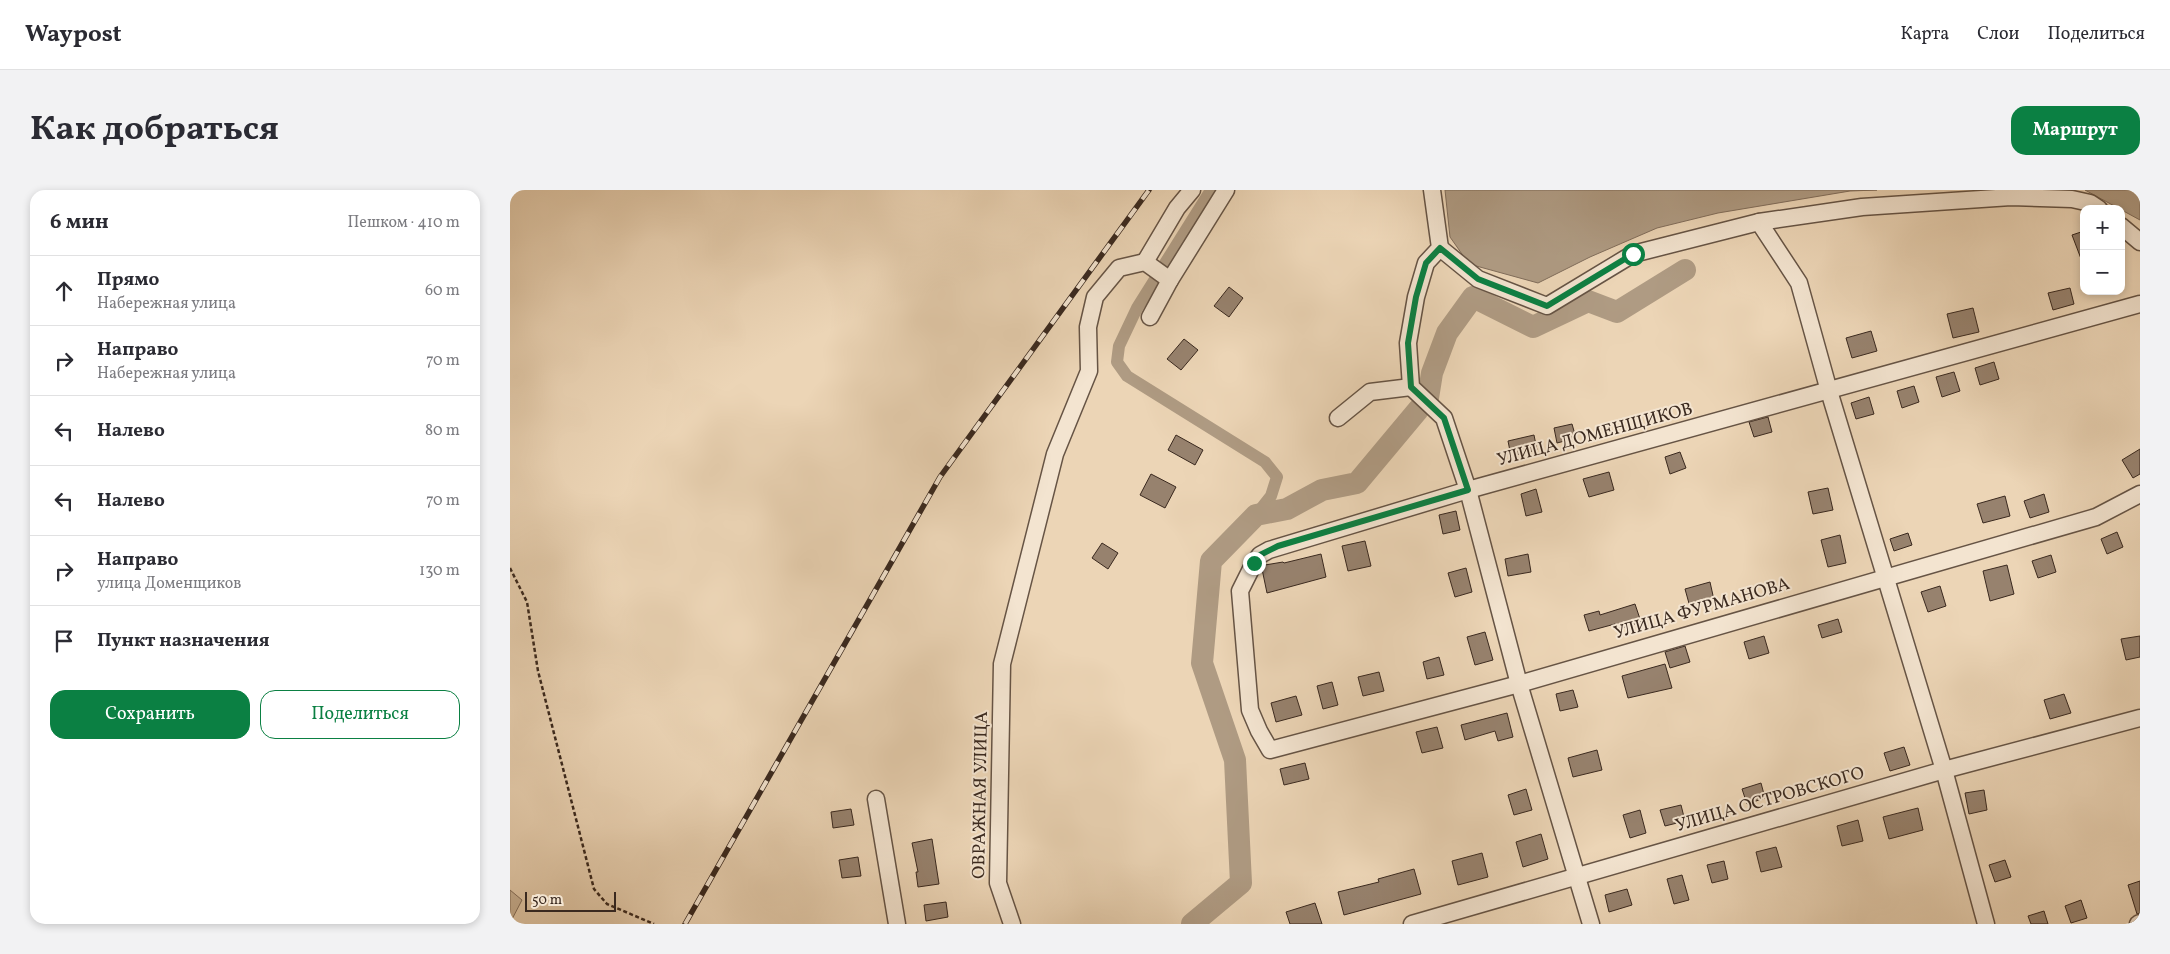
<!DOCTYPE html>
<html lang="ru">
<head>
<meta charset="utf-8">
<style>
	body { margin:0; font-family:Vollkorn,serif; background:#f2f2f3; color:#2b2b33 }
	.controls { position:absolute; right:15px; top:15px; display:grid; overflow:hidden; border-radius:10px; box-shadow:0 2px 8px #0003 }
	.controls button { width:45px; height:45px; display:grid; place-items:center; padding:0; border:0; border-bottom:1px solid #e1e1e2; background:#fff; color:#2b2b33; font:25px sans-serif }
	.scale { position:absolute; left:15px; bottom:12px; width:91px; box-sizing:border-box; padding-left:5px; border:2px solid #3a291f; border-top:0; font-size:14px; line-height:18px; white-space:nowrap; color:#3a291f; -webkit-text-stroke:4px #f3e4d0; paint-order:stroke }
	.stop { position:absolute; width:15px; height:15px; margin:-11px; border:4px solid #0b8043; border-radius:50%; background:#fff }
	.stop.end { background:#0b8043; border-color:#fff; box-shadow:0 1px 5px #0008 }
	.list { margin:0; padding:0; list-style:none }
	h2 { display:flex; justify-content:space-between; align-items:center; height:65px; margin:0; padding:0 20px; font-size:21px }
	h2 small { font-size:16px; font-weight:400; color:#7c7c81 }
	.list li { display:grid; grid-template-columns:32px 1fr auto; gap:15px; align-items:center; box-sizing:border-box; height:70px; padding:0 20px; border-top:1px solid #e1e1e2 }
	.list b { display:block; font-size:19px; white-space:nowrap }
	.list p { margin:0; font-size:16px; white-space:nowrap; color:#7c7c81 }
	.list em { font-size:16px; font-style:normal; color:#7c7c81 }
	.actions { display:flex; gap:10px; padding:15px 20px }
	.actions a { flex:1; padding:11px 0; border:1px solid #0b8043; border-radius:15px; text-align:center; font-size:18px; color:#0b8043 }
	.actions .main { background:#0b8043; color:#fff }
	.icon { flex:none; width:28px; height:28px; fill:none; stroke:currentColor; stroke-width:2; stroke-linecap:round; stroke-linejoin:round }
	.map { position:relative; flex:none; width:1630px; height:734px; overflow:hidden; border-radius:15px }
	header { display:flex; align-items:center; gap:30px; box-sizing:border-box; height:70px; padding:0 25px; background:#fff; border-bottom:1px solid #e1e1e2 }
	header strong { font-size:24px }
	nav { display:flex; gap:28px; margin-inline-start:auto; font-size:18px }
	.intro { display:flex; align-items:center; justify-content:space-between; box-sizing:border-box; height:120px; padding:0 30px }
	h1 { margin:0; font-size:35px }
	.button { padding:12px 22px; border-radius:15px; background:#0b8043; color:#fff; font-size:18px; font-weight:700 }
	main { display:flex; gap:30px; padding:0 30px }
	aside { flex:1; background:#fff; border-radius:15px; box-shadow:0 2px 8px #0003 }
	.map>svg:first-child { display:block }
	.green { fill:#ceb89c; stroke:#84705e }
	.water { fill:#af9b83; stroke:#806d5b }
	.lines { fill:none; stroke-linecap:round; stroke-linejoin:round }
	.canal { stroke:#af9b83; stroke-width:12 }
	.river { stroke:#af9b83; stroke-width:22 }
	.building { fill:#97826e; stroke:#3a291f }
	.minor-casing { stroke:#665445; stroke-width:19 }
	.path { stroke:#3a291f; stroke-width:2.5; stroke-dasharray:4 2.5; stroke-linecap:butt }
	.minor { stroke:#f3e4d0; stroke-width:16 }
	.rail-casing { stroke:#3a291f; stroke-width:5.5 }
	.rail { stroke:#f3e4d0; stroke-width:4; stroke-dasharray:11; stroke-linecap:butt }
	.route { stroke:#0b8043; stroke-width:6 }
	.labels { text-anchor:middle; dominant-baseline:central; stroke-width:4; stroke-linejoin:round; paint-order:stroke }
	.street-label { font-size:18px; fill:#3a291f; stroke:#f3e4d0 }
</style>
</head>
<body>
<header>
<strong>Waypost</strong>
<nav><a>Карта</a><a>Слои</a><a>Поделиться</a></nav>
</header>
<div class="intro"><h1>Как добраться</h1><a class="button">Маршрут</a></div>
<main>
<aside>
<h2>6 мин<small>Пешком · 410 m</small></h2>
<ul class="list">
<li><svg class="icon" aria-label="ahead" viewBox="0 0 24 24"><path d="M12 20V5M6 11l6-6 6 6"/></svg><div><b>Прямо</b><p>Набережная улица</p></div><em>60 m</em></li>
<li><svg class="icon" aria-label="right" viewBox="0 0 24 24"><path d="M7 20v-9h11M14 6l5 5-5 5"/></svg><div><b>Направо</b><p>Набережная улица</p></div><em>70 m</em></li>
<li><svg class="icon" aria-label="left" viewBox="0 0 24 24"><path d="M17 20v-9H6M10 6l-5 5 5 5"/></svg><div><b>Налево</b></div><em>80 m</em></li>
<li><svg class="icon" aria-label="left" viewBox="0 0 24 24"><path d="M17 20v-9H6M10 6l-5 5 5 5"/></svg><div><b>Налево</b></div><em>70 m</em></li>
<li><svg class="icon" aria-label="right" viewBox="0 0 24 24"><path d="M7 20v-9h11M14 6l5 5-5 5"/></svg><div><b>Направо</b><p>улица Доменщиков</p></div><em>130 m</em></li>
<li><svg class="icon" aria-label="arrive" viewBox="0 0 24 24"><path d="M6 21V4h12l-3 4 3 4H6"/></svg><div><b>Пункт назначения</b></div></li>
</ul>
<div class="actions"><a class="main">Сохранить</a><a>Поделиться</a></div>
</aside>
<div class="map">
<svg width="1630" height="734" viewBox="0 0 1630 734">
	<rect width="100%" height="100%" fill="#ecd5b6"/>
	<filter id="stains"><feTurbulence type="fractalNoise" baseFrequency=".004" numOctaves="4"/><feColorMatrix values="0 0 0 0 .2 0 0 0 0 .09 0 0 0 0 .02 0 0 0 .5 -.17"/></filter>
	<radialGradient id="worn" r=".72"><stop offset=".6" stop-color="#630" stop-opacity="0"/><stop offset="1" stop-color="#630" stop-opacity=".3"/></radialGradient>
	<path class="green" d="M0 700 12 710 0 733Z"/>
	<g class="water">
		<path d="M935 0H1367L1340 1 1208 23 1147 38 1080 67 1028 93 959 74 940 47Z"/>
		<path d="M1575 0H1630V30Z"/>
	</g>
	<g class="lines">
		<path class="canal" d="M701 0 627 118 609 156 607 172 617 186 755 272 767 287 761 306 746 325"/>
		<g class="river">
			<path d="M918 208 922 183 937 143 963 107 1023 137 1078 111 1107 122 1175 80"/>
			<path d="M682 734 731 693 725 570 692 473 701 371 746 325 777 319 812 300 847 293 908 220"/>
		</g>
	</g>
	<g class="building">
		<path d="M1574 41V74H1573L1562 45Z"/>
		<path d="M719 97 733 108 719 127 704 116Z"/>
		<path d="M1560 98 1564 114 1543 120 1538 103Z"/>
		<path d="M1463 118 1469 142 1443 148 1437 124Z"/>
		<path d="M1361 141 1367 161 1342 168 1336 148Z"/>
		<path d="M674 149 688 160 671 180 657 169Z"/>
		<path d="M1484 172 1489 189 1470 195 1465 178Z"/>
		<path d="M1444 182 1450 201 1432 207 1426 187Z"/>
		<path d="M1404 196 1409 212 1392 218 1387 201Z"/>
		<path d="M1359 207 1364 224 1346 229 1341 213Z"/>
		<path d="M1258 227 1262 242 1244 247 1239 232Z"/>
		<path d="M1062 234 1066 248 1047 253 1044 238Z"/>
		<path d="M666 245 693 260 685 275 658 260Z"/>
		<path d="M1024 245 1027 260 1001 266 998 251Z"/>
		<path d="M1630 259V284L1623 288 1612 270Z"/>
		<path d="M1170 262 1176 278 1160 284 1155 267Z"/>
		<path d="M1099 282 1104 300 1079 307 1073 289Z"/>
		<path d="M641 284 666 297 655 318 630 305Z"/>
		<path d="M1318 298 1323 320 1303 324 1298 302Z"/>
		<path d="M1026 299 1032 322 1016 326 1011 304Z"/>
		<path d="M1534 304 1539 322 1520 328 1514 311Z"/>
		<path d="M1495 306 1500 326 1473 333 1467 314Z"/>
		<path d="M946 321 950 340 933 344 929 325Z"/>
		<path d="M1607 342 1613 357 1597 364 1591 349Z"/>
		<path d="M1398 343 1402 355 1384 361 1380 349Z"/>
		<path d="M1330 345 1336 373 1318 377 1311 350Z"/>
		<path d="M855 351 861 376 838 381 832 356Z"/>
		<path d="M592 353 608 363 598 379 582 368Z"/>
		<path d="M811 364 816 387 757 403 752 379 755 375 773 372 774 373Z"/>
		<path d="M1018 364 1021 382 998 386 995 369Z"/>
		<path d="M1541 365 1546 382 1528 388 1522 371Z"/>
		<path d="M1497 375 1504 404 1480 411 1473 381Z"/>
		<path d="M956 378 962 402 945 407 938 383Z"/>
		<path d="M1200 392 1204 410 1180 417 1175 399Z"/>
		<path d="M1430 396 1436 416 1418 422 1411 402Z"/>
		<path d="M1125 414 1131 432 1106 440 1105 434 1079 441 1074 425 1089 421 1090 425Z"/>
		<path d="M1328 429 1332 442 1312 448 1308 435Z"/>
		<path d="M975 442 983 470 965 475 957 447Z"/>
		<path d="M1254 446 1259 463 1239 469 1234 452Z"/>
		<path d="M1630 446V467L1616 470 1611 449Z"/>
		<path d="M1175 456 1180 472 1160 478 1155 462Z"/>
		<path d="M929 467 934 485 917 489 913 472Z"/>
		<path d="M1155 474 1162 498 1118 508 1112 486Z"/>
		<path d="M869 482 874 501 853 506 848 487Z"/>
		<path d="M822 492 828 515 813 519 807 496Z"/>
		<path d="M1063 500 1068 517 1050 521 1046 504Z"/>
		<path d="M1554 504 1561 523 1540 529 1534 510Z"/>
		<path d="M786 506 792 525 766 532 761 513Z"/>
		<path d="M997 523 1003 547 988 551 985 541 955 550 951 535Z"/>
		<path d="M927 537 933 558 912 563 906 542Z"/>
		<path d="M1394 557 1400 575 1380 581 1374 563Z"/>
		<path d="M1087 560 1092 580 1063 587 1058 568Z"/>
		<path d="M795 573 799 589 774 595 770 579Z"/>
		<path d="M1251 593 1255 608 1237 614 1232 599Z"/>
		<path d="M1016 599 1022 620 1004 625 998 605Z"/>
		<path d="M1474 600 1477 620 1459 624 1455 603Z"/>
		<path d="M1171 615 1175 631 1155 636 1150 620Z"/>
		<path d="M1408 618 1413 640 1379 649 1373 627Z"/>
		<path d="M341 619 344 635 323 638 321 622Z"/>
		<path d="M1130 620 1136 643 1120 648 1113 625Z"/>
		<path d="M1348 630 1353 651 1332 656 1327 636Z"/>
		<path d="M1031 644 1038 669 1013 677 1006 652Z"/>
		<path d="M422 649 429 694 408 697 406 682H408L402 653Z"/>
		<path d="M1266 657 1272 677 1251 682 1246 662Z"/>
		<path d="M972 663 978 687 948 695 942 671Z"/>
		<path d="M348 667 351 686 332 688 329 670Z"/>
		<path d="M1495 670 1501 687 1485 692 1479 675Z"/>
		<path d="M1214 671 1218 689 1202 693 1197 675Z"/>
		<path d="M904 679 911 704 834 725 828 702 869 692 868 689Z"/>
		<path d="M1172 685 1179 710 1164 714 1157 689Z"/>
		<path d="M1630 691V723L1627 724 1618 695Z"/>
		<path d="M1117 699 1122 715 1099 722 1095 705Z"/>
		<path d="M1571 710 1577 728 1561 733 1555 716Z"/>
		<path d="M436 712 438 727 416 731 414 715Z"/>
		<path d="M805 713 812 734H780L776 722Z"/>
		<path d="M1534 721 1538 734H1521L1518 726Z"/>
	</g>
	<g class="lines">
		<defs>
			<g id="minor">
				<path d="M922 0 930 58 916 73 906 107 898 153 901 197 934 228 958 300 1009 494 1081 734"/>
				<path d="M1249 32 1289 93 1319 201 1434 580 1476 734"/>
				<path d="M1611 36 1630 52"/>
				<path d="M930 58 968 89 1037 116 1123 64 1249 32 1352 17 1501 7 1562 9 1580 13 1589 19"/>
				<path d="M635 72 667 18 682 0"/>
				<path d="M1630 114 958 300 759 360 750 365 744 373 730 401 740 520 749 541 760 560 1009 494 1586 327 1630 304"/>
				<path d="M640 127 660 90 716 0"/>
				<path d="M828 228 860 202 901 197"/>
				<path d="M366 609 387 734"/>
				<path d="M502 734 488 693 492 474 545 264 579 181 578 137 585 107 609 78 635 72 660 90"/>
				<path d="M902 734 1434 580 1630 528"/>
				<path d="M1628 734 1630 733"/>
			</g>
		</defs>
		<use href="#minor" class="minor-casing"/>
		<path class="path" d="M0 378 17 412 28 481 84 699 97 714 144 734"/>
		<use href="#minor" class="minor"/>
		<defs>
			<path id="rail" d="M175 734 430 287 639 0"/>
		</defs>
		<use href="#rail" class="rail-casing"/>
		<use href="#rail" class="rail"/>
	</g>
	<g class="lines">
		<path class="route" d="M744 373 750 365 768 356 958 300 934 228 901 197 898 153 906 107 916 73 930 58 968 89 1037 116 1123 64"/>
	</g>
	<g class="labels">
		<g class="street-label">
			<text transform="translate(1085 245) rotate(-15)">УЛИЦА ДОМЕНЩИКОВ</text>
			<text transform="translate(1192 419) rotate(-16)">УЛИЦА ФУРМАНОВА</text>
			<text transform="translate(471 605) rotate(-89)">ОВРАЖНАЯ УЛИЦА</text>
			<text transform="translate(1260 610) rotate(-16)">УЛИЦА ОСТРОВСКОГО</text>
		</g>
	</g>
	<rect width="100%" height="100%" filter="url(#stains)"/>
	<rect width="100%" height="100%" fill="url(#worn)"/>
</svg>
<div class="controls">
<button>+</button>
<button>−</button>
</div>
<div class="scale">50 m</div>
<div class="stop" style="left:1123px;top:64px"></div>
<div class="stop end" style="left:744px;top:373px"></div>
</div>
</main>
</body>
</html>
